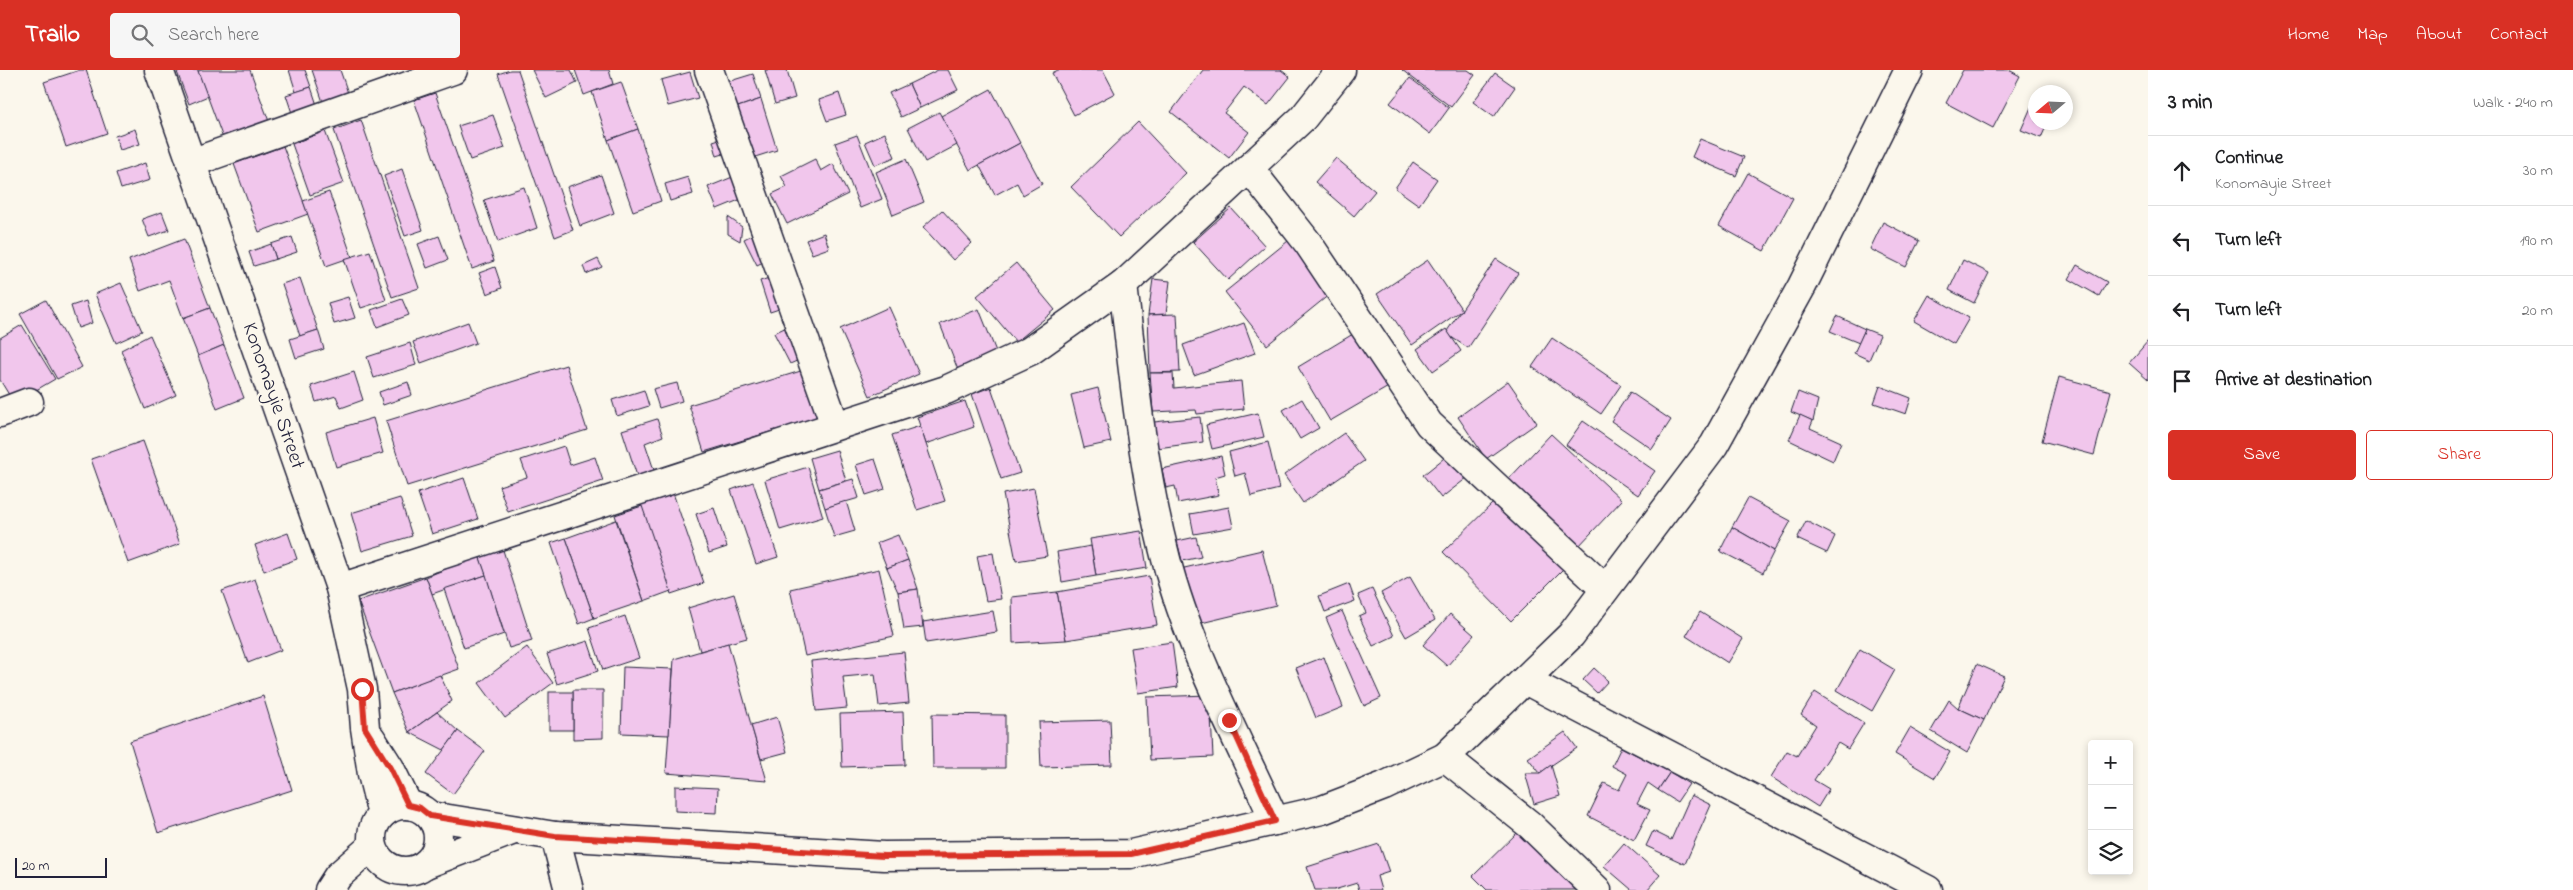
<!DOCTYPE html>
<html lang="en">
<head>
<meta charset="utf-8">
<style>
	body { margin:0; font-family:"Indie Flower",sans-serif; background:#f6f6f6; color:#202124 }
	.controls { position:absolute; right:15px; bottom:15px; display:grid; overflow:hidden; border-radius:5px; box-shadow:0 2px 8px #0003 }
	.controls button { width:45px; height:45px; display:grid; place-items:center; padding:0; border:0; border-bottom:1px solid #e0e0e0; background:#fff; color:#202124; font:25px sans-serif }
	.compass { position:absolute; left:2028px; top:15px; width:45px; height:45px; border-radius:50%; background:#fff; box-shadow:0 2px 8px #0003; rotate:251deg }
	.scale { position:absolute; left:15px; bottom:12px; width:92px; box-sizing:border-box; padding-left:5px; border:2px solid #22223b; border-top:0; font-size:14px; line-height:18px; white-space:nowrap; color:#22223b; -webkit-text-stroke:4px #fbf7ec; paint-order:stroke }
	.stop { position:absolute; width:15px; height:15px; margin:-11px; border:4px solid #d93025; border-radius:50%; background:#fff }
	.stop.end { background:#d93025; border-color:#fff; box-shadow:0 1px 5px #0008 }
	.list { margin:0; padding:0; list-style:none }
	h2 { display:flex; justify-content:space-between; align-items:center; height:65px; margin:0; padding:0 20px; font-size:21px }
	h2 small { font-size:16px; font-weight:400; color:#757577 }
	.list li { display:grid; grid-template-columns:32px 1fr auto; gap:15px; align-items:center; box-sizing:border-box; height:70px; padding:0 20px; border-top:1px solid #e0e0e0 }
	.list b { display:block; font-size:19px; white-space:nowrap }
	.list p { margin:0; font-size:16px; white-space:nowrap; color:#757577 }
	.list em { font-size:16px; font-style:normal; color:#757577 }
	.actions { display:flex; gap:10px; padding:15px 20px }
	.actions a { flex:1; padding:11px 0; border:1px solid #d93025; border-radius:5px; text-align:center; font-size:18px; color:#d93025 }
	.actions .main { background:#d93025; color:#fff }
	.icon { flex:none; width:28px; height:28px; fill:none; stroke:currentColor; stroke-width:2; stroke-linecap:round; stroke-linejoin:round }
	.map { position:relative; flex:none; width:2148px; height:820px; overflow:hidden }
	header { display:flex; align-items:center; gap:30px; box-sizing:border-box; height:70px; padding:0 25px; background:#d93025; color:#fff }
	header strong { font-size:24px }
	nav { display:flex; gap:28px; margin-inline-start:auto; font-size:18px }
	.search { width:350px; height:45px; background:#f6f6f6; display:flex; align-items:center; gap:12px; box-sizing:border-box; padding:0 18px; border-radius:5px; color:#757577; font-size:19px }
	main { display:flex }
	aside { flex:1; background:#fff }
	.map>svg:first-child { display:block }
	.building { fill:#f1c6ec; stroke:#22223b }
	.lines { fill:none; stroke-linecap:round; stroke-linejoin:round }
	.street-casing { stroke:#22223b; stroke-width:31 }
	.street { stroke:#fbf7ec; stroke-width:28 }
	.route { stroke:#d93025; stroke-width:6 }
	.labels { text-anchor:middle; dominant-baseline:central; stroke-width:5; stroke-linejoin:round; paint-order:stroke }
	.street-label { font-size:21px; fill:#22223b; stroke:#fbf7ec }
</style>
</head>
<body>
<header>
<strong>Trailo</strong>
<div class="search"><svg class="icon" aria-label="search" viewBox="0 0 24 24"><circle cx="10" cy="10" r="6"/><path d="M15 15l6 6"/></svg>Search here</div>
<nav><a>Home</a><a>Map</a><a>About</a><a>Contact</a></nav>
</header>
<main>
<div class="map">
<svg width="2148" height="820" viewBox="0 0 2148 820">
	<rect width="100%" height="100%" fill="#fbf7ec"/>
	<filter id="ink" filterUnits="userSpaceOnUse"><feTurbulence type="fractalNoise" baseFrequency=".02" numOctaves="2"/><feDisplacementMap in="SourceGraphic" scale="10" xChannelSelector="R" yChannelSelector="G"/><feConvolveMatrix kernelMatrix="1 2 1 2 8 2 1 2 1" color-interpolation-filters="sRGB"/></filter>
	<g filter="url(#ink)">
		<g class="building">
			<path d="M80 0H86L107 63 66 77 44 12Z"/>
			<path d="M181 0H198L208 26 189 34 177 2Z"/>
			<path d="M202 0H250L270 54 224 71 198 1Z"/>
			<path d="M289 0H305L311 17 296 22Z"/>
			<path d="M312 0H340L349 26 324 35Z"/>
			<path d="M510 0H518L573 160 555 167 498 4Z"/>
			<path d="M532 0H571L577 13 546 28Z"/>
			<path d="M575 0H609L613 14 584 25Z"/>
			<path d="M765 0H787L795 28 775 34Z"/>
			<path d="M938 0H948L958 20 920 38 909 14Z"/>
			<path d="M1058 0H1103L1115 23 1074 45 1052 3Z"/>
			<path d="M1203 0H1281L1290 7 1268 35 1244 17 1224 43 1249 62 1229 88 1171 42Z"/>
			<path d="M1402 0H1468L1475 5 1451 37Z"/>
			<path d="M1963 0H2009L2020 6 1993 58 1946 33Z"/>
			<path d="M690 2 698 28 668 36 661 10Z"/>
			<path d="M1495 3 1515 17 1494 47 1473 32Z"/>
			<path d="M753 4 761 29 735 38 727 12Z"/>
			<path d="M1410 8 1449 38 1430 64 1390 33Z"/>
			<path d="M621 12 638 59 608 70 592 22Z"/>
			<path d="M909 14 920 38 901 47 889 23Z"/>
			<path d="M311 17 320 44 295 52 286 25Z"/>
			<path d="M991 19 1020 73 970 100 941 46Z"/>
			<path d="M435 23 494 191 472 199 414 30Z"/>
			<path d="M839 23 846 45 827 51 819 30Z"/>
			<path d="M2036 26V52H2048L2041 68 2021 60Z"/>
			<path d="M761 29 777 80 752 88 735 38Z"/>
			<path d="M939 42 957 75 925 92 908 58Z"/>
			<path d="M493 45 505 78 470 90 458 56Z"/>
			<path d="M361 50 419 218 392 227 334 60Z"/>
			<path d="M1138 52 1186 103 1119 167 1071 117Z"/>
			<path d="M135 59 140 74 120 80 115 66Z"/>
			<path d="M638 59 661 131 633 141 608 70Z"/>
			<path d="M325 61 344 113 310 125 292 74Z"/>
			<path d="M885 63 895 87 875 95 865 72Z"/>
			<path d="M732 65 736 80 717 86 713 71Z"/>
			<path d="M857 65 882 129 860 138 835 73Z"/>
			<path d="M1700 69 1744 87 1736 106 1692 87Z"/>
			<path d="M1020 73 1042 114 1023 125 1017 113 995 125 979 95Z"/>
			<path d="M283 76 308 144 259 162 234 94Z"/>
			<path d="M1336 88 1375 121 1354 146 1315 112Z"/>
			<path d="M815 89 821 101 833 94 848 124 787 154 772 124 787 117 781 106Z"/>
			<path d="M906 89 924 132 893 145 876 102Z"/>
			<path d="M1413 92 1437 109 1419 135 1395 118Z"/>
			<path d="M145 93 150 110 121 119 116 103Z"/>
			<path d="M402 99 423 160 405 166 384 106Z"/>
			<path d="M1748 103 1793 128 1764 181 1719 156Z"/>
			<path d="M740 104 749 126 717 139 708 117Z"/>
			<path d="M601 105 614 143 580 156 567 117Z"/>
			<path d="M688 107 693 124 670 131 665 114Z"/>
			<path d="M524 117 537 158 498 172 484 130Z"/>
			<path d="M329 122 352 187 326 196 303 131Z"/>
			<path d="M1231 138 1265 176 1228 210 1193 172Z"/>
			<path d="M942 140 972 173 953 190 923 157Z"/>
			<path d="M162 142 169 160 149 167 142 149Z"/>
			<path d="M728 147 742 157 740 171 728 164Z"/>
			<path d="M1883 152 1919 171 1906 197 1870 179Z"/>
			<path d="M756 163 769 189 757 195 744 169Z"/>
			<path d="M824 163 829 178 812 184 806 170Z"/>
			<path d="M439 166 448 190 427 198 418 174Z"/>
			<path d="M292 167 297 182 276 189 271 174Z"/>
			<path d="M184 169 210 238 183 248 169 210 140 221 129 190Z"/>
			<path d="M1288 171 1330 224 1267 275 1225 222Z"/>
			<path d="M271 174 276 189 254 196 249 182Z"/>
			<path d="M370 181 386 230 361 238 344 189Z"/>
			<path d="M598 189 602 197 586 204 583 196Z"/>
			<path d="M1496 189 1518 203 1468 278 1451 267 1447 261Z"/>
			<path d="M1428 190 1462 240 1412 275 1377 224Z"/>
			<path d="M1963 190 1989 203 1974 233 1949 220Z"/>
			<path d="M1016 193 1055 240 1016 272 977 226Z"/>
			<path d="M2077 195 2107 212 2099 226 2069 209Z"/>
			<path d="M495 197 502 218 487 224 479 203Z"/>
			<path d="M775 206 785 237 770 242 760 211Z"/>
			<path d="M300 208 318 260 300 266 282 214Z"/>
			<path d="M1153 209 1170 211 1166 244 1148 245Z"/>
			<path d="M121 213 142 261 116 273 95 224Z"/>
			<path d="M1929 225 1969 248 1954 274 1914 251Z"/>
			<path d="M348 227 355 248 334 254 328 233Z"/>
			<path d="M402 229 409 245 377 257 371 240Z"/>
			<path d="M46 230 82 297 57 309 20 244Z"/>
			<path d="M86 231 92 253 78 258 71 236Z"/>
			<path d="M889 237 919 304 870 326 840 259Z"/>
			<path d="M210 238 224 275 198 286 183 248Z"/>
			<path d="M979 239 997 284 958 300 940 254Z"/>
			<path d="M1177 244 1180 302 1150 303 1148 245Z"/>
			<path d="M1837 246 1865 259 1859 273 1830 261Z"/>
			<path d="M468 252 476 273 421 293 413 272Z"/>
			<path d="M795 253 810 285 790 294 774 263Z"/>
			<path d="M1244 253 1255 283 1194 305 1183 275Z"/>
			<path d="M22 255 55 309 14 333 0 310V268Z"/>
			<path d="M1446 259 1461 281 1433 301 1417 279Z"/>
			<path d="M1865 259 1880 265 1869 290 1854 283Z"/>
			<path d="M318 260 324 279 296 288 290 269Z"/>
			<path d="M1358 261 1390 316 1330 351 1298 297Z"/>
			<path d="M150 265 176 325 145 339 121 280Z"/>
			<path d="M1552 268 1621 315 1601 344 1532 297Z"/>
			<path d="M2148 271V310L2129 293Z"/>
			<path d="M410 273 416 295 374 308 367 287Z"/>
			<path d="M224 275 244 328 217 339 198 286Z"/>
			<path d="M566 295 587 360 407 416 386 351Z"/>
			<path d="M814 297 829 344 704 382 689 335Z"/>
			<path d="M354 302 363 330 341 338 336 326 316 332 311 316Z"/>
			<path d="M1150 303H1173L1174 318 1241 311 1244 339 1197 344 1196 340 1153 342Z"/>
			<path d="M2059 307 2111 321 2094 385 2042 371Z"/>
			<path d="M1508 311 1537 353 1486 389 1458 347Z"/>
			<path d="M408 312 412 325 383 335 379 322Z"/>
			<path d="M677 313 682 331 659 338 653 319Z"/>
			<path d="M1880 316 1911 328 1906 344 1874 333Z"/>
			<path d="M991 317 1020 403 1001 409 972 324Z"/>
			<path d="M1098 318 1111 372 1084 378 1071 325Z"/>
			<path d="M644 320 649 336 617 346 612 330Z"/>
			<path d="M1630 322 1671 350 1652 379 1611 351Z"/>
			<path d="M1798 322 1818 330 1813 351 1791 342Z"/>
			<path d="M1302 329 1319 358 1300 369 1283 340Z"/>
			<path d="M965 331 974 357 926 374 917 347Z"/>
			<path d="M1258 343 1264 367 1212 379 1206 355Z"/>
			<path d="M1800 345 1813 351 1810 358 1841 372 1833 391 1789 370Z"/>
			<path d="M1200 347 1203 372 1157 378 1154 352Z"/>
			<path d="M373 348 383 383 336 397 326 362Z"/>
			<path d="M657 349 663 366 645 373 654 400 637 406 622 360Z"/>
			<path d="M1583 351 1655 401 1638 425 1566 375Z"/>
			<path d="M920 356 945 431 917 440 892 365Z"/>
			<path d="M1344 363 1364 391 1303 433 1284 405Z"/>
			<path d="M1551 364 1622 430 1577 478 1506 412Z"/>
			<path d="M143 371 180 474 128 493 91 389Z"/>
			<path d="M1268 372 1279 419 1251 426 1245 403 1235 406 1229 382Z"/>
			<path d="M564 376 570 395 595 387 603 411 508 442 499 416 527 407 521 390Z"/>
			<path d="M837 380 846 411 819 419 810 388Z"/>
			<path d="M1454 380 1472 404 1441 428 1423 405Z"/>
			<path d="M1221 386 1225 404 1215 407 1219 425 1178 433 1175 416 1166 418 1162 399Z"/>
			<path d="M875 389 885 419 866 425 856 395Z"/>
			<path d="M808 397 823 447 780 460 765 410Z"/>
			<path d="M464 408 478 449 432 464 418 423Z"/>
			<path d="M853 409 859 428 825 438 819 419Z"/>
			<path d="M753 412 778 487 756 494 731 420Z"/>
			<path d="M1034 418 1047 486 1016 491 1003 424Z"/>
			<path d="M673 423 704 513 671 524 640 433Z"/>
			<path d="M400 428 412 466 362 481 351 443Z"/>
			<path d="M1748 428 1791 451 1774 481 1732 457Z"/>
			<path d="M1496 430 1563 499 1511 551 1443 482Z"/>
			<path d="M846 431 855 461 834 467 825 438Z"/>
			<path d="M642 436 671 521 644 531 615 445Z"/>
			<path d="M1229 437 1233 457 1194 464 1190 444Z"/>
			<path d="M714 438 727 477 709 483 696 444Z"/>
			<path d="M616 450 644 531 594 548 566 468Z"/>
			<path d="M1806 451 1835 466 1827 483 1797 469Z"/>
			<path d="M1732 457 1774 481 1763 503 1720 481Z"/>
			<path d="M1141 461 1147 498 1096 506 1090 469Z"/>
			<path d="M288 463 297 489 264 501 255 475Z"/>
			<path d="M898 465 908 490 887 498 877 473Z"/>
			<path d="M1196 467 1201 487 1182 491 1177 471Z"/>
			<path d="M566 468 594 548 579 554 551 473Z"/>
			<path d="M1091 476 1096 506 1062 512 1057 482Z"/>
			<path d="M502 477 532 571 509 578 479 485Z"/>
			<path d="M1262 480 1276 535 1193 555 1180 499Z"/>
			<path d="M993 483 1001 529 986 531 977 486Z"/>
			<path d="M479 485 486 505 432 524 426 507Z"/>
			<path d="M908 490 918 519 898 522 887 498Z"/>
			<path d="M879 499 894 566 805 586 790 519Z"/>
			<path d="M486 505 504 564 464 578 444 519Z"/>
			<path d="M1149 506 1157 555 1066 570 1057 522Z"/>
			<path d="M426 507 459 599 392 623 358 531Z"/>
			<path d="M1410 507 1435 550 1406 567 1381 523Z"/>
			<path d="M255 509 281 580 248 593 222 521Z"/>
			<path d="M1349 514 1355 531 1325 542 1319 526Z"/>
			<path d="M918 519 923 557 904 559 898 522Z"/>
			<path d="M1372 519 1394 566 1373 576 1359 546 1366 543 1358 525Z"/>
			<path d="M1057 522 1066 570 1013 573 1012 527Z"/>
			<path d="M734 524 747 568 700 581 688 538Z"/>
			<path d="M993 541 997 562 926 573 923 552Z"/>
			<path d="M1342 541 1381 628 1364 636 1326 548Z"/>
			<path d="M1700 542 1743 569 1728 593 1686 566Z"/>
			<path d="M1450 544 1474 565 1447 596 1423 575Z"/>
			<path d="M625 546 639 588 603 600 589 558Z"/>
			<path d="M588 571 598 601 557 614 547 584Z"/>
			<path d="M1172 572 1178 617 1138 623 1131 578Z"/>
			<path d="M728 573 767 711 666 703 674 589Z"/>
			<path d="M527 577 553 613 505 648 479 613Z"/>
			<path d="M1860 579 1895 600 1872 641 1837 620Z"/>
			<path d="M904 582 909 633 879 636 875 604 843 607 847 638 816 641 811 591Z"/>
			<path d="M1324 587 1343 637 1316 648 1296 598Z"/>
			<path d="M1977 594 2004 606 1984 650 1958 638Z"/>
			<path d="M623 597 673 599 669 665 621 663Z"/>
			<path d="M1594 598 1608 611 1597 623 1583 610Z"/>
			<path d="M440 605 452 631 409 662 392 623Z"/>
			<path d="M573 620H603V668L573 669Z"/>
			<rect x="549" y="622" width="24" height="38"/>
			<path d="M1815 622 1864 653 1848 679 1838 673 1814 710 1829 719 1818 737 1771 707 1787 681 1797 686 1816 655 1801 645Z"/>
			<path d="M1210 625 1213 687 1150 690 1147 627Z"/>
			<path d="M263 626 292 720 158 763 130 671Z"/>
			<path d="M1949 630 1958 638 1984 650 1967 683 1931 661Z"/>
			<path d="M437 642 458 661 444 680 409 662Z"/>
			<path d="M903 642 905 695 842 697 840 644Z"/>
			<path d="M932 644 1005 645V698H933Z"/>
			<path d="M777 647 787 682 761 689 751 655Z"/>
			<path d="M1110 650 1112 695 1041 697 1039 652Z"/>
			<path d="M1910 658 1950 682 1935 708 1895 684Z"/>
			<path d="M458 661 485 681 453 724 426 704Z"/>
			<path d="M1565 662 1577 678 1540 703 1528 688Z"/>
			<path d="M1621 677 1670 702 1658 720 1648 713 1637 734 1650 740 1634 770 1588 746 1604 713 1619 720 1627 704 1612 696Z"/>
			<path d="M1551 695 1560 726 1534 734 1525 703H1540Z"/>
			<path d="M1670 702 1689 714 1677 732 1658 720Z"/>
			<path d="M675 716 718 718 717 743 675 741Z"/>
			<path d="M1691 725 1711 735 1685 794 1646 776 1653 761 1671 770Z"/>
			<path d="M1520 760 1579 820H1487L1473 806Z"/>
			<path d="M1624 773 1660 805 1647 820H1632L1604 796Z"/>
			<path d="M1379 774 1389 802 1377 806 1381 820H1359L1357 813 1334 820H1315L1307 797Z"/>
		</g>
		<g class="lines">
			<defs>
				<g id="street">
					<path d="M159 0 340 518 362 619 365 658 372 704 382 744"/>
					<path d="M709 0 835 355"/>
					<path d="M191 93 453 0"/>
					<path d="M1249 98 1308 173 1429 354 1605 519"/>
					<path d="M1123 215C1134 308 1142 398 1166 489 1189 579 1237 667 1275 751"/>
					<path d="M0 343 29 332"/>
					<path d="M340 518 946 320 1030 281 1123 215 1303 48 1341 0"/>
					<path d="M1525 610 1928 820"/>
					<path d="M371 668 390 698 408 735"/>
					<path d="M1445 687 1530 755 1597 820"/>
					<circle cx="405" cy="768" r="33"/>
					<path d="M430 746 555 766 884 786 1131 784 1322 740 1384 716 1445 687 1571 565 1714 375 1802 216 1909 0"/>
					<path d="M555 766 569 820"/>
					<path d="M426 794 514 760"/>
					<path d="M329 820 338 806 372 776"/>
				</g>
			</defs>
			<use href="#street" class="street-casing"/>
			<use href="#street" class="street"/>
		</g>
	</g>
	<g class="lines" filter="url(#ink)">
		<path class="route" d="M362 619 365 658 390 698 408 735 420 738 430 746 555 766 884 786 1131 784 1275 751 1229 650"/>
	</g>
	<g class="labels">
		<g class="street-label">
			<text transform="translate(273 326) rotate(71)">Konomayie Street</text>
		</g>
	</g>
</svg>
<div class="controls">
<button>+</button>
<button>−</button>
<button><svg class="icon" aria-label="layers" viewBox="0 0 24 24"><path d="M12 4l9 5-9 5-9-5zM3 14l9 5 9-5"/></svg></button>
</div>
<svg class="compass" viewBox="-18 -18 36 36"><path d="M0-13l5 13h-10z" fill="#e53935"/><path d="M0 13l5-13h-10z" fill="#757577"/></svg>
<div class="scale">20 m</div>
<div class="stop" style="left:362px;top:619px"></div>
<div class="stop end" style="left:1229px;top:650px"></div>
</div>
<aside>
<h2>3 min<small>Walk · 240 m</small></h2>
<ul class="list">
<li><svg class="icon" aria-label="ahead" viewBox="0 0 24 24"><path d="M12 20V5M6 11l6-6 6 6"/></svg><div><b>Continue</b><p>Konomayie Street</p></div><em>30 m</em></li>
<li><svg class="icon" aria-label="left" viewBox="0 0 24 24"><path d="M17 20v-9H6M10 6l-5 5 5 5"/></svg><div><b>Turn left</b></div><em>190 m</em></li>
<li><svg class="icon" aria-label="left" viewBox="0 0 24 24"><path d="M17 20v-9H6M10 6l-5 5 5 5"/></svg><div><b>Turn left</b></div><em>20 m</em></li>
<li><svg class="icon" aria-label="arrive" viewBox="0 0 24 24"><path d="M6 21V4h12l-3 4 3 4H6"/></svg><div><b>Arrive at destination</b></div></li>
</ul>
<div class="actions"><a class="main">Save</a><a>Share</a></div>
</aside>
</main>
</body>
</html>
